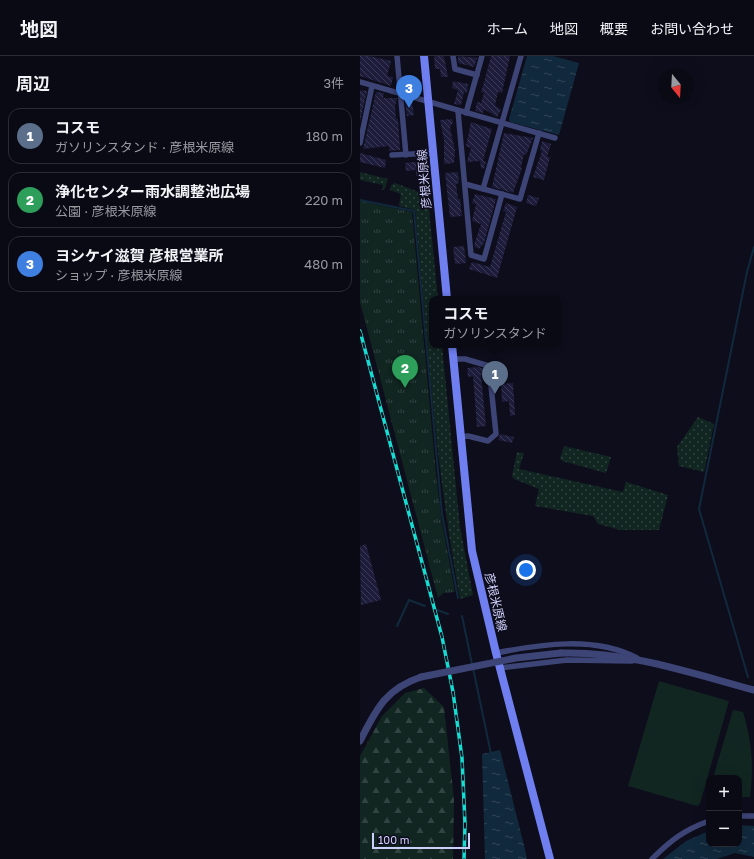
<!DOCTYPE html>
<html lang="ja">
<head>
<meta charset="utf-8">
<style>
	body { margin:0; font-family:"Golos Text","Noto Sans JP",sans-serif; background:#13131e; color:#f1f3f6 }
	.controls { position:absolute; right:12px; bottom:12px; display:grid; overflow:hidden; border-radius:8px; box-shadow:0 4px 16px #0002 }
	.controls button { width:36px; height:36px; display:grid; place-items:center; padding:0; border:0; border-bottom:1px solid #2a2b34; background:#0a0a15; color:#f1f3f6; font:20px sans-serif }
	.compass { position:absolute; left:298px; top:12px; width:36px; height:36px; border-radius:50%; background:#0a0a15; box-shadow:0 4px 16px #0002; rotate:162deg }
	.scale { position:absolute; left:12px; bottom:10px; width:98px; box-sizing:border-box; padding-left:4px; border:2px solid #cecffa; border-top:0; font-size:11px; line-height:14px; white-space:nowrap; color:#cecffa; -webkit-text-stroke:3px #0e0d1c; paint-order:stroke }
	.you { position:absolute; left:166px; top:514px; width:14px; height:14px; margin:-10px; border:3px solid #fff; border-radius:50%; background:#1a73e8; box-shadow:0 0 0 6px #1a73e833 }
	.badge { display:grid; place-items:center; width:26px; height:26px; border-radius:50%; background:#17dcd2; color:#fff; font-size:13px; font-weight:700 }
	.pin { position:absolute; translate:-50% -33px; filter:drop-shadow(0 1px 2px #0008) }
	.pin::after { content:''; position:absolute; top:21px; width:14px; height:12px; background:inherit; clip-path:polygon(0 0,100% 0,50% 100%) }
	.popup { position:absolute; left:69px; top:240px; width:132px; height:52px; box-sizing:border-box; display:grid; place-content:center; border-radius:8px; background:#0a0a15; filter:drop-shadow(0 1px 3px #0005); font-size:13px; white-space:nowrap; color:#999aa0 }
	.popup b { font-size:15px; color:#f1f3f6 }
	.popup::after { content:''; position:absolute; left:50%; top:100%; margin-left:-8px; border:8px solid transparent; border-top-color:#0a0a15 }
	.list { margin:0; padding:0; list-style:none }
	h2 { display:flex; justify-content:space-between; align-items:center; height:52px; margin:0; padding:0 16px; font-size:17px }
	h2 small { font-size:13px; font-weight:400; color:#999aa0 }
	.list li { display:grid; grid-template-columns:26px 1fr auto; gap:12px; align-items:center; box-sizing:border-box; height:56px; margin:0 8px 8px; padding:0 8px; border:1px solid #2a2b34; border-radius:12px }
	.list b { display:block; font-size:15px; white-space:nowrap }
	.list p { margin:0; font-size:13px; white-space:nowrap; color:#999aa0 }
	.list em { font-size:13px; font-style:normal; color:#999aa0 }
	.map { position:relative; flex:none; width:394px; height:803px; overflow:hidden }
	header { display:flex; align-items:center; gap:24px; box-sizing:border-box; height:56px; padding:0 20px; background:#0a0a15; border-bottom:1px solid #2a2b34 }
	header strong { font-size:19px }
	nav { display:flex; gap:22px; margin-inline-start:auto; font-size:14px }
	main { display:flex }
	aside { flex:1; background:#0a0a15 }
	.map>svg:first-child { display:block }
	.grass { fill:url(#grass-dots) }
	.forest { fill:url(#forest-firs) }
	.park { fill:url(#park-tufts) }
	.pitch { fill:#112521 }
	.water { fill:url(#water-ripples) }
	.lines { fill:none; stroke-linecap:round; stroke-linejoin:round }
	.stream { stroke:#11293c; stroke-width:2 }
	.building { fill:url(#building-back-hatch) }
	.minor { stroke:#3d4476; stroke-width:5.5 }
	.tertiary { stroke:#3d4476; stroke-width:7 }
	.secondary { stroke:#6f7ff0; stroke-width:8 }
	.rail-casing { stroke:#17dcd2; stroke-width:3.5 }
	.rail { stroke:#0e0d1c; stroke-width:2; stroke-dasharray:6; stroke-linecap:butt }
	.tertiary-bridge { stroke:#3d4476; stroke-width:7 }
	.labels { text-anchor:middle; dominant-baseline:central; stroke-width:3.5; stroke-linejoin:round; paint-order:stroke }
	.street-label { font-size:12px; fill:#cecffa; stroke:#0e0d1c }
</style>
</head>
<body>
<header>
<strong>地図</strong>
<nav><a>ホーム</a><a>地図</a><a>概要</a><a>お問い合わせ</a></nav>
</header>
<main>
<aside>
<h2>周辺<small>3件</small></h2>
<ul class="list">
<li><span class="badge" style="background:#5c6f8a">1</span><div><b>コスモ</b><p>ガソリンスタンド · 彦根米原線</p></div><em>180 m</em></li>
<li><span class="badge" style="background:#2e9e5b">2</span><div><b>浄化センター雨水調整池広場</b><p>公園 · 彦根米原線</p></div><em>220 m</em></li>
<li><span class="badge" style="background:#3f7fe0">3</span><div><b>ヨシケイ滋賀 彦根営業所</b><p>ショップ · 彦根米原線</p></div><em>480 m</em></li>
</ul>
</aside>
<div class="map">
<svg width="394" height="803" viewBox="0 0 394 803">
	<defs>
		<pattern id="grass-dots" width="8" height="8" patternUnits="userSpaceOnUse"><rect width="8" height="8" fill="#112521"/><path d="M2 2h.1M6 6h.1" fill="none" stroke="#324442" stroke-width="1.8" stroke-linecap="round"/></pattern>
		<pattern id="forest-firs" width="22" height="20" patternUnits="userSpaceOnUse"><rect width="22" height="20" fill="#112521"/><path d="M5 1l3.5 6h-7zM16 11l3.5 6h-7z" fill="#324442"/></pattern>
		<pattern id="park-tufts" width="24" height="20" patternUnits="userSpaceOnUse"><rect width="24" height="20" fill="#112521"/><path d="M3 7l-1-3M5 7V3M7 7l1-3M15 17l-1-3M17 17v-4M19 17l1-3" fill="none" stroke="#324442"/></pattern>
		<pattern id="water-ripples" width="26" height="14" patternUnits="userSpaceOnUse"><rect width="26" height="14" fill="#11293c"/><path d="M2 4q2-2 4 0t4 0M15 11q2-2 4 0t4 0" fill="none" stroke="#324759"/></pattern>
		<pattern id="building-back-hatch" width="6" height="6" patternUnits="userSpaceOnUse"><rect width="6" height="6" fill="#1d1c3b"/><path d="M-1 5l2 2M0 0l6 6M5-1l2 2" fill="none" stroke="#3d3c58"/></pattern>
	</defs>
	<rect width="100%" height="100%" fill="#0e0d1c"/>
	<g class="grass">
		<path d="M0 116 28 123 24 134H22L23 129 0 124Z"/>
		<path d="M35 127 64 138 68 143 78 243H72V289H82L100 471 113 539 100 543C76 415 67 284 55 154L39 150 41 138 30 134 31 129Z"/>
		<path d="M338 361 354 368 344 416 319 410 317 391Z"/>
		<path d="M204 390 251 401 246 417 202 405 200 402Z"/>
		<path d="M157 396 164 397 159 413 263 436 266 426 308 439 299 474H260L238 468 233 460 175 450 179 433 154 423 152 420Z"/>
	</g>
	<path class="forest" d="M64 632 84 651 94 743 93 803H0V700L22 660 45 637Z"/>
	<path class="park" d="M0 145 52 156 76 418 82 467 95 536 83 537 78 542 0 246Z"/>
	<g class="pitch">
		<path d="M299 625 369 645 340 748 337 750 268 730Z"/>
		<path d="M373 654 383 656C392 687 394 708 390 741H379V722H353Z"/>
	</g>
	<g class="water">
		<path d="M167 0H193L219 7 199 79 150 66 149 63Z"/>
		<path d="M140 694 164 789 167 803H125L122 698Z"/>
		<path d="M379 769 394 770V801L375 797 357 803H303L326 785 349 775V788H379Z"/>
	</g>
	<g class="lines">
		<g class="stream">
			<path d="M0 144 54 155 82 458 98 542"/>
			<path d="M77 554 88 558"/>
			<path d="M102 560 112 608"/>
			<path d="M37 570 49 544 65 550"/>
			<path d="M113 612 131 698"/>
			<path d="M388 621 339 453 387 216 394 191"/>
		</g>
	</g>
	<g class="building">
		<path d="M0 0H9L31 5 27 20 33 21 31 30 0 20Z"/>
		<path d="M74 0H84L88 21H81L80 13H75Z"/>
		<path d="M98 0 117 2 114 11 98 7Z"/>
		<path d="M131 0H150L142 37 138 36 135 49 141 54 137 61 124 53 123 57 115 55 117 46 121 47 124 37 121 36 123 30Z"/>
		<path d="M93 25 108 28 107 37 104 36 101 49 94 48 98 34 92 32Z"/>
		<path d="M47 27 57 29 56 32 58 33 57 38 45 34Z"/>
		<path d="M0 34 7 35 0 66Z"/>
		<path d="M16 36 24 37 23 42H37L35 50 36 63H38L40 94 29 95V90L3 93Z"/>
		<path d="M45 45H52L54 59 47 60Z"/>
		<path d="M92 63 93 67 90 71 95 95 94 107 84 108V84L80 64Z"/>
		<path d="M111 66 132 73 123 105 126 106 124 113 121 112 120 105 107 106 111 92 106 90Z"/>
		<path d="M144 77 173 82 166 99 164 98 161 111 162 112 153 137 132 131Z"/>
		<path d="M182 85 191 88 187 101H190L184 124 173 121 182 95 180 94Z"/>
		<path d="M0 97 26 104 25 112 0 106Z"/>
		<path d="M54 106 64 107 66 120H56V114L46 115 45 107Z"/>
		<path d="M98 116 99 127 96 128 98 143H100L102 160 90 161 85 117Z"/>
		<path d="M115 138 136 143 124 187 119 193 115 191 114 189 121 168 112 165 116 148 112 147Z"/>
		<path d="M168 139 179 142 176 150 166 147Z"/>
		<path d="M146 147 157 151 137 222 109 213 112 206 130 211 146 156 143 155Z"/>
		<path d="M104 190 106 207 95 208 93 191Z"/>
		<path d="M118 311 124 313V319H121L126 370 117 371 113 320 108 321 107 312Z"/>
		<path d="M153 327 155 359 150 360 149 345 142 346 141 328Z"/>
		<path d="M140 378 154 381 152 387 138 384Z"/>
		<path d="M6 488 21 544 1 549 0 490Z"/>
	</g>
	<g class="lines">
		<g class="minor">
			<path d="M37 0 46 99"/>
			<path d="M93 0 95 13 117 19"/>
			<path d="M0 26 195 82"/>
			<path d="M98 55 111 199 124 203 142 138"/>
			<path d="M106 57 122 0"/>
			<path d="M0 87 12 30"/>
			<path d="M32 99 73 97"/>
			<path d="M105 128 160 143 179 77"/>
			<path d="M123 133 161 0"/>
			<path d="M93 303H105L129 310 136 378 128 385 108 380 100 381"/>
			<path d="M136 597C181 588 235 580 277 602"/>
			<path d="M140 612 207 604 272 605"/>
			<path d="M379 760H394"/>
			<path d="M292 803C311 784 324 774 349 765"/>
		</g>
		<g class="tertiary">
			<path d="M201 597C267 595 331 617 394 634"/>
			<path d="M0 685C16 654 25 633 61 621"/>
		</g>
		<g class="secondary">
			<path d="M64 0 87 243"/>
			<path d="M92 289 112 495 136 597 190 803"/>
		</g>
		<defs>
			<path id="rail" d="M0 275 82 581 93 636 102 702 105 768 104 803"/>
		</defs>
		<use href="#rail" class="rail-casing"/>
		<use href="#rail" class="rail"/>
		<path class="tertiary-bridge" d="M61 621 156 602 201 597"/>
	</g>
	<g class="labels">
		<g class="street-label">
			<text transform="translate(64 123) rotate(-95)">彦根米原線</text>
			<text transform="translate(136 546) rotate(77)">彦根米原線</text>
		</g>
	</g>
</svg>
<div class="controls">
<button>+</button>
<button>−</button>
</div>
<svg class="compass" viewBox="-18 -18 36 36"><path d="M0-13l5 13h-10z" fill="#e53935"/><path d="M0 13l5-13h-10z" fill="#999aa0"/></svg>
<div class="scale">100 m</div>
<div class="you"></div>
<div class="pin badge" style="left:135px;top:338px;background:#5c6f8a">1</div>
<div class="popup"><b>コスモ</b>ガソリンスタンド</div>
<div class="pin badge" style="left:45px;top:332px;background:#2e9e5b">2</div>
<div class="pin badge" style="left:49px;top:52px;background:#3f7fe0">3</div>
</div>
</main>
</body>
</html>
